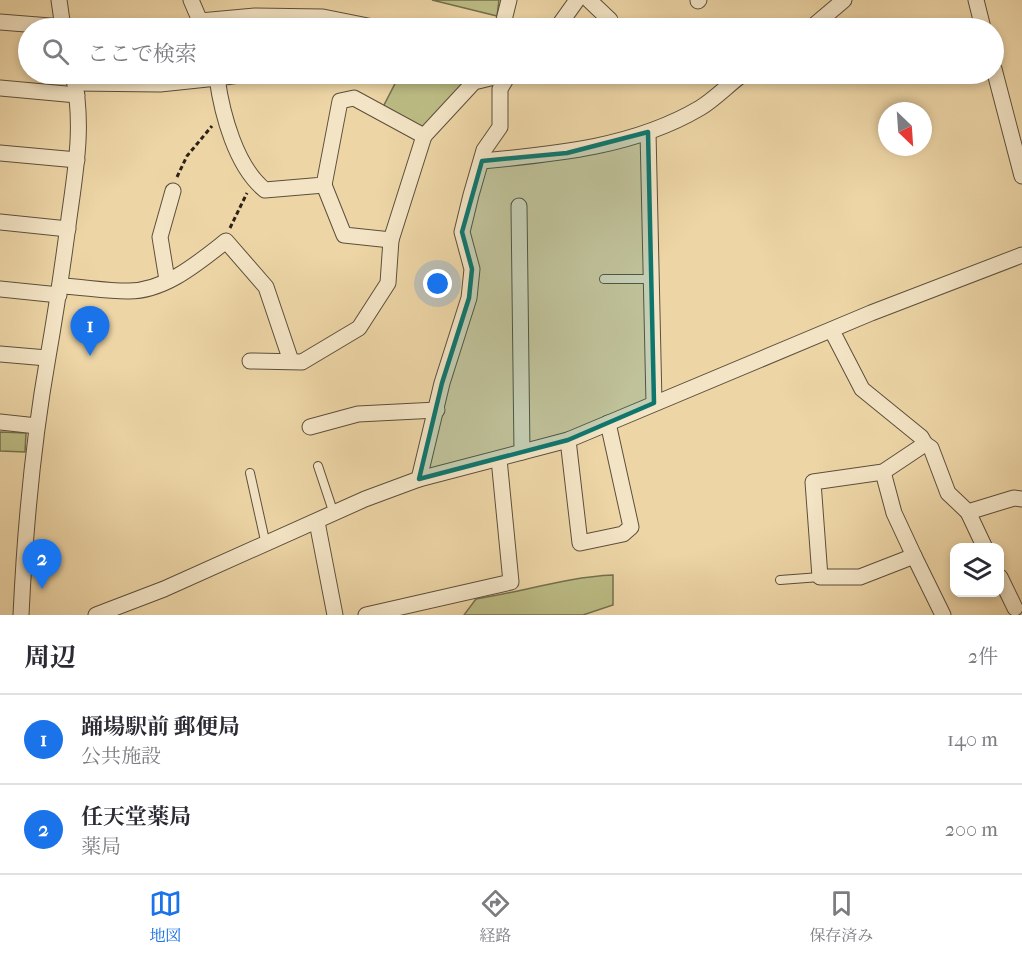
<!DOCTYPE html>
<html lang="ja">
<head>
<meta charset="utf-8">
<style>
	body { margin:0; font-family:"IM FELL French Canon","Noto Serif JP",serif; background:#f7f7f7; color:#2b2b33 }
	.controls { position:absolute; right:18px; bottom:18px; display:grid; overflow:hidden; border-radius:12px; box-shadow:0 3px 9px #0003 }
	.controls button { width:54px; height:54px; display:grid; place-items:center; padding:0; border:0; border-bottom:2px solid #e1e1e2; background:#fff; color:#2b2b33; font:30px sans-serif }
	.compass { position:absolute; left:878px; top:102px; width:54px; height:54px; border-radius:50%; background:#fff; box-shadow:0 3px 9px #0003; rotate:155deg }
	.you { position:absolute; left:438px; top:284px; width:21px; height:21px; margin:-15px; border:4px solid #fff; border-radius:50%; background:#1a73e8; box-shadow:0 0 0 9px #1a73e833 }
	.badge { display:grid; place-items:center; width:39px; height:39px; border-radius:50%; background:#1a73e8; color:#fff; font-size:20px; font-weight:700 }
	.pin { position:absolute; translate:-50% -50px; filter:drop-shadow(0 2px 3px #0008) }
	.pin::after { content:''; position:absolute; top:32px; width:21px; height:18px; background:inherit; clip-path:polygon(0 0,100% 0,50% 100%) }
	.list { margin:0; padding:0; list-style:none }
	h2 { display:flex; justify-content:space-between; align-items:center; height:78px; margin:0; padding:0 24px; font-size:26px }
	h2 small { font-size:20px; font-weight:400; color:#7c7c81 }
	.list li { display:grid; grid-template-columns:39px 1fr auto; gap:18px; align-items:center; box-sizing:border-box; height:90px; padding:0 24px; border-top:2px solid #e1e1e2 }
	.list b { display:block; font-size:22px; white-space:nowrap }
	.list p { margin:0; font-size:20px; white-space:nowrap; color:#7c7c81 }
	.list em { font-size:20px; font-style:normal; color:#7c7c81 }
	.icon { flex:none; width:33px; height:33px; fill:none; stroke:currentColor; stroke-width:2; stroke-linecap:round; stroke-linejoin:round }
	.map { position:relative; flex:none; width:1022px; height:615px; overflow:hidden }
	.search { position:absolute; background:#fff; box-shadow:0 3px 9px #0003; left:18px; right:18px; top:18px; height:66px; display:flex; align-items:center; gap:15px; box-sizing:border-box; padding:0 21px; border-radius:33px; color:#7c7c81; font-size:22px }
	.sheet { height:258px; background:#fff }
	nav { display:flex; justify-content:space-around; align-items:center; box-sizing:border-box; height:84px; border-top:2px solid #e1e1e2; background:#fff; font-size:16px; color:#7c7c81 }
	nav a { display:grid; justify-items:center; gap:3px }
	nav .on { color:#1a73e8 }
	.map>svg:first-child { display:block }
	.green { fill:#bcbc84; stroke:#746f4e; stroke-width:1.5 }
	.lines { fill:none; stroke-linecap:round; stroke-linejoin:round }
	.service-casing { stroke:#5c4f3c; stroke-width:10 }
	.minor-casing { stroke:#5c4f3c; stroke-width:17 }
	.path { stroke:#2b2218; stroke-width:3; stroke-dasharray:4.5 3; stroke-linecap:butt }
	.service { stroke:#f3e4c5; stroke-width:8 }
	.minor { stroke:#f3e4c5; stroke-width:15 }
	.marked { fill:#0f766e; fill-opacity:0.2; stroke:#0f766e; stroke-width:4.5; stroke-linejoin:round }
</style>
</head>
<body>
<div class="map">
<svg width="1022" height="615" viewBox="0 0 1022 615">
	<rect width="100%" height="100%" fill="#edd5a6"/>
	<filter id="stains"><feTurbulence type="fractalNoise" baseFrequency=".00333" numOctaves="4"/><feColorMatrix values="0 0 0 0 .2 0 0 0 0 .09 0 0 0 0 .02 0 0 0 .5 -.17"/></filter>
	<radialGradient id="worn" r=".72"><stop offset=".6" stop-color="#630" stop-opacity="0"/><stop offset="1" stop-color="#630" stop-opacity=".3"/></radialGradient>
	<g class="green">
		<path d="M432 0H499L497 16Z"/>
		<path d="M400 74H422L467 81 422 129 383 107Z"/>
		<path d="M0 432 26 433 25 452 0 451Z"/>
		<path d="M613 575V605L583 615H464L476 599C522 592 566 577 613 575Z"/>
	</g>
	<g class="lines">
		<defs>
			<g id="service">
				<path d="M604 279H650"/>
				<path d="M318 466 334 514"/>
				<path d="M250 473 266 545"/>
				<path d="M780 580 820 577"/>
			</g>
			<g id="minor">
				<path d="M59 0 63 28"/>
				<path d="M191 0 200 21"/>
				<path d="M589 0 610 20"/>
				<path d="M976 0 983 28"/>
				<path d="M698 1 699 0"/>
				<path d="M0 22 63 27"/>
				<path d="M202 28 200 21 255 16 323 17 378 28"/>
				<path d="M502 28 509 0"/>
				<path d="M557 28 577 0"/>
				<path d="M811 28 844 0"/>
				<path d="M994 69 1022 176"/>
				<path d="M247 74 217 78C222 114 236 167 265 190L324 185 340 101 354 98 424 136 474 82 507 74"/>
				<path d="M75 83 160 84 217 78 215 74"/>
				<path d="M0 88 77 95"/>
				<path d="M648 132 654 403"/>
				<path d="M0 153 77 160"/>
				<path d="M482 161C556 154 634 147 700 108 715 99 729 84 743 74"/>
				<path d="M324 185 344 235 391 240 424 136"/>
				<path d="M519 206 522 452"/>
				<path d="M0 222 68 229"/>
				<path d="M167 280 160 237 173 191"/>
				<path d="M61 286C83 287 105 291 127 291 164 292 198 263 226 241L266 287 291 361"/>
				<path d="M0 289 59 295"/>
				<path d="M832 331 862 389 921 437 925 444"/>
				<path d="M0 354 47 358"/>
				<path d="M250 361 302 362 359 328 388 283 391 240"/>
				<path d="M0 422 37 426"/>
				<path d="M310 427 358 414 437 410"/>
				<path d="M568 440 580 543 623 534 631 527 608 423"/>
				<path d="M883 472 894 513 914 556"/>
				<path d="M419 479 442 383 469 298 472 269 462 232 471 195 484 150 500 127V89L509 74"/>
				<path d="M968 512 985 548"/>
				<path d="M317 522 335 615"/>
				<path d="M1000 577 1015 608"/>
				<path d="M21 615C25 529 33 442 48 357 56 311 63 264 69 218 76 168 84 123 73 74"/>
				<path d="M96 615 164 589 365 499 419 479 568 440 871 313 1022 255"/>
				<path d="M366 615 511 582 499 459"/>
				<path d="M943 615 914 556 860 577H820L813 482 883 472 925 444 931 448 948 493 968 512 1014 498 1022 499"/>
			</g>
		</defs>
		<use href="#service" class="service-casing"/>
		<use href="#minor" class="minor-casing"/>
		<g class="path">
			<path d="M177 177 187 156 212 126"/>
			<path d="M230 228 247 193"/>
		</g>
		<use href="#service" class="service"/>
		<use href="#minor" class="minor"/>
	</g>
	<path class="marked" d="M648 132 654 403 568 440 419 479 442 383 469 298 472 269 462 232 482 161 567 153Z"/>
	<rect width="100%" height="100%" filter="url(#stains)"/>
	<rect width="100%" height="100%" fill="url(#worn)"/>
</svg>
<div class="controls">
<button><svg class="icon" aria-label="layers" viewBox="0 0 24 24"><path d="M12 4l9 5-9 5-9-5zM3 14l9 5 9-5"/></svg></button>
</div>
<svg class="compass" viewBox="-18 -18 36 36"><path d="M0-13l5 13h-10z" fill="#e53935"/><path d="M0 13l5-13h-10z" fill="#7c7c81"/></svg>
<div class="you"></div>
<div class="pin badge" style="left:90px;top:356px">1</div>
<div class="pin badge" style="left:42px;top:589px">2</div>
<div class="search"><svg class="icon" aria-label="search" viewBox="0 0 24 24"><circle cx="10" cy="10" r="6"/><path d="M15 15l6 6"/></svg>ここで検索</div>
</div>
<section class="sheet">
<h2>周辺<small>2件</small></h2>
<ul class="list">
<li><span class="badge">1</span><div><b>踊場駅前 郵便局</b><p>公共施設</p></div><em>140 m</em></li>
<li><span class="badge">2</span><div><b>任天堂薬局</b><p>薬局</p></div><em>200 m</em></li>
</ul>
</section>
<nav>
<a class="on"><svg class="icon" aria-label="map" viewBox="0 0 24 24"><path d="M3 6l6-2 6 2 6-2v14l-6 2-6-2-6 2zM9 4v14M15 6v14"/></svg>地図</a>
<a><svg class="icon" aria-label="directions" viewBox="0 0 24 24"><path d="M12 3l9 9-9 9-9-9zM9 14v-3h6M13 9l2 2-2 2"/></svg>経路</a>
<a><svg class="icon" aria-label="saved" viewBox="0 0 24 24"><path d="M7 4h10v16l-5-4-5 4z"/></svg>保存済み</a>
</nav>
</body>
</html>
